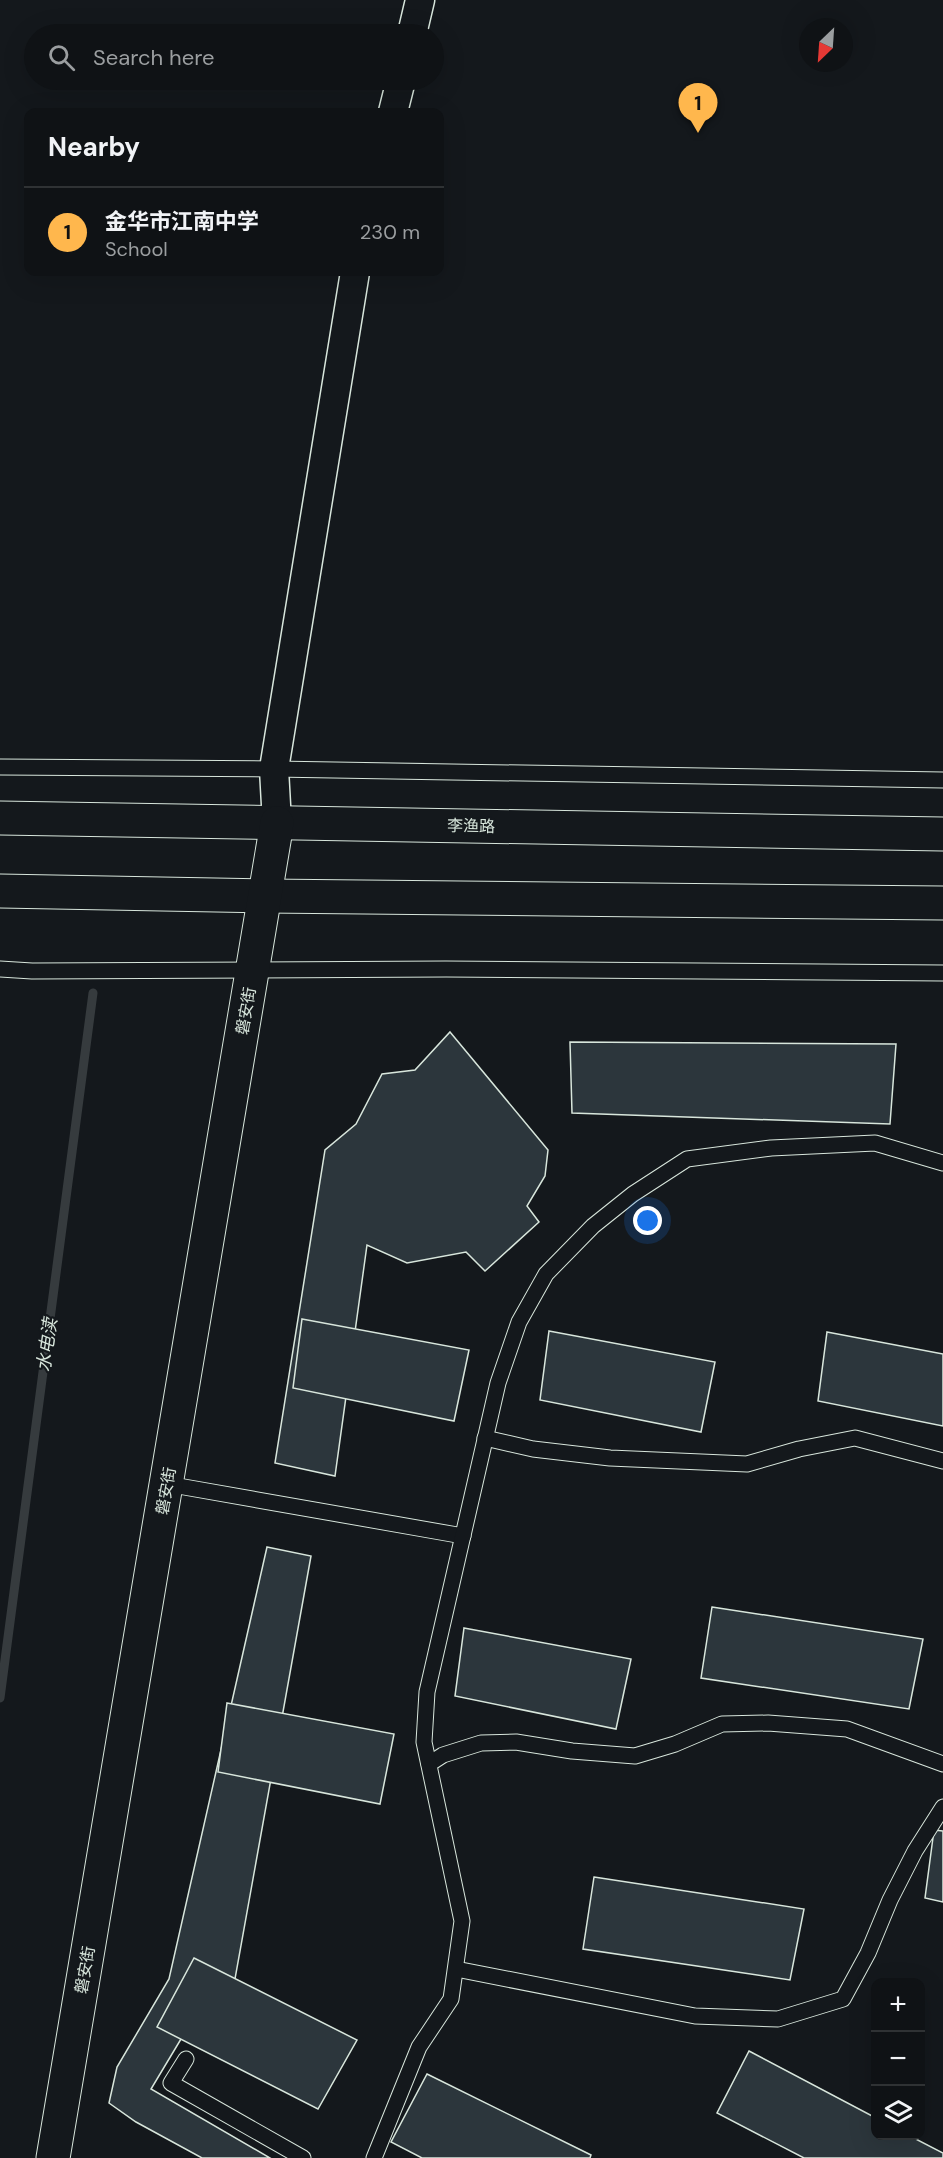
<!DOCTYPE html>
<html lang="en">
<head>
<meta charset="utf-8">
<style>
	body { margin:0; font-family:"DM Sans","Noto Sans SC",sans-serif; background:#1d2022; color:#f1f3f6 }
	.controls { position:absolute; right:18px; bottom:18px; display:grid; overflow:hidden; border-radius:12px; box-shadow:0 6px 24px #0002 }
	.controls button { width:54px; height:54px; display:grid; place-items:center; padding:0; border:0; border-bottom:2px solid #2f3234; background:#0f1215; color:#f1f3f6; font:30px sans-serif }
	.compass { position:absolute; left:799px; top:18px; width:54px; height:54px; border-radius:50%; background:#0f1215; box-shadow:0 6px 24px #0002; rotate:205deg }
	.you { position:absolute; left:648px; top:1221px; width:21px; height:21px; margin:-15px; border:4px solid #fff; border-radius:50%; background:#1a73e8; box-shadow:0 0 0 9px #1a73e833 }
	.badge { display:grid; place-items:center; width:39px; height:39px; border-radius:50%; background:#ffb74d; color:#111; font-size:20px; font-weight:700 }
	.pin { position:absolute; translate:-50% -50px; filter:drop-shadow(0 2px 3px #0008) }
	.pin::after { content:''; position:absolute; top:32px; width:21px; height:18px; background:inherit; clip-path:polygon(0 0,100% 0,50% 100%) }
	.list { margin:0; padding:0; list-style:none }
	h2 { display:flex; justify-content:space-between; align-items:center; height:78px; margin:0; padding:0 24px; font-size:26px }
	h2 small { font-size:20px; font-weight:400; color:#9b9ea0 }
	.list li { display:grid; grid-template-columns:39px 1fr auto; gap:18px; align-items:center; box-sizing:border-box; height:90px; padding:0 24px; border-top:2px solid #2f3234 }
	.list b { display:block; font-size:22px; white-space:nowrap }
	.list p { margin:0; font-size:20px; white-space:nowrap; color:#9b9ea0 }
	.list em { font-size:20px; font-style:normal; color:#9b9ea0 }
	.icon { flex:none; width:33px; height:33px; fill:none; stroke:currentColor; stroke-width:2; stroke-linecap:round; stroke-linejoin:round }
	.map { position:relative; flex:none; width:943px; height:2158px; overflow:hidden }
	.search { position:absolute; background:#0f1215; box-shadow:0 6px 24px #0002; left:24px; top:24px; width:420px; height:66px; display:flex; align-items:center; gap:15px; box-sizing:border-box; padding:0 21px; border-radius:33px; color:#9b9ea0; font-size:22px }
	.panel { position:absolute; background:#0f1215; box-shadow:0 6px 24px #0002; left:24px; top:108px; width:420px; height:168px; border-radius:12px }
	.map>svg:first-child { display:block }
	.lines { fill:none; stroke-linecap:round; stroke-linejoin:round }
	.stream { stroke:#363b3e; stroke-width:9 }
	.building { fill:#2c363c; stroke:#d8e6dc; stroke-width:1.5 }
	.lane-casing { stroke:#d8e6dc; stroke-width:17 }
	.street-casing { stroke:#d8e6dc; stroke-width:31 }
	.secondary-casing { stroke:#d8e6dc; stroke-width:35 }
	.lane { stroke:#14181c; stroke-width:15 }
	.street { stroke:#14181c; stroke-width:28 }
	.secondary { stroke:#14181c; stroke-width:33 }
	.labels { text-anchor:middle; dominant-baseline:central; stroke-width:4.5; stroke-linejoin:round; paint-order:stroke }
	.street-label { font-size:16px; fill:#d8e6dc; stroke:#14181c }
	.water-label { font-size:18px; font-style:italic; fill:#d8e6dc; stroke:#14181c }
</style>
</head>
<body>
<div class="map">
<svg width="943" height="2158" viewBox="0 0 943 2158">
	<rect width="100%" height="100%" fill="#14181c"/>
	<g class="lines">
		<path class="stream" d="M0 1698 93 993"/>
	</g>
	<g class="building">
		<path d="M450 1032 548 1150 545 1176 527 1206 539 1222 485 1271 466 1252 407 1263 367 1245 335 1476 275 1463 325 1150 356 1124 382 1074 415 1070Z"/>
		<path d="M570 1042 896 1044 890 1124 572 1113Z"/>
		<path d="M302 1319 469 1350 454 1421 293 1388Z"/>
		<path d="M549 1331 715 1362 701 1432 540 1400Z"/>
		<path d="M827 1332 943 1354V1426L818 1401Z"/>
		<path d="M267 1547 311 1556 235 1979 181 2039 151 2089 270 2158H202L136 2122 109 2103 117 2067 169 1979Z"/>
		<path d="M712 1607 923 1639 909 1709 701 1678Z"/>
		<path d="M464 1628 631 1659 616 1729 455 1696Z"/>
		<path d="M227 1703 394 1734 380 1804 218 1772Z"/>
		<path d="M934 1830 943 1831V1902L925 1898Z"/>
		<path d="M594 1877 804 1909 790 1980 583 1949Z"/>
		<path d="M194 1958 357 2040 318 2109 157 2027Z"/>
		<path d="M749 2051 876 2118V2136H910L943 2153V2158H804L717 2113Z"/>
		<path d="M427 2074 591 2155 590 2158H422L391 2142Z"/>
	</g>
	<g class="lines">
		<defs>
			<g id="lane">
				<path d="M0 767 274 769 943 780"/>
				<path d="M0 969 32 971 446 969 943 973"/>
				<path d="M485 1438 533 1449 610 1458 747 1464 799 1449 855 1438 943 1461"/>
				<path d="M167 1484 463 1536"/>
				<path d="M429 1764 443 1755 481 1743 516 1742 572 1751 635 1756 675 1744 722 1724 768 1723 847 1729 943 1764"/>
				<path d="M456 1969 695 2016 778 2019 843 1999 868 1953 890 1900 915 1851 943 1807"/>
				<path d="M186 2059 171 2083 303 2158"/>
				<path d="M374 2158 419 2047 451 1999 462 1921 424 1742 427 1692 498 1383 519 1322 546 1274 593 1226 633 1194 687 1159 771 1148 875 1143 943 1163"/>
			</g>
			<g id="street">
				<path d="M412 34 420 0"/>
				<path d="M393 112 401 80"/>
				<path d="M277 823 274 769 355 272"/>
			</g>
			<g id="secondary">
				<path d="M0 818 943 834"/>
				<path d="M0 891 266 896 943 903"/>
				<path d="M53 2158 277 823"/>
			</g>
		</defs>
		<use href="#lane" class="lane-casing"/>
		<use href="#street" class="street-casing"/>
		<use href="#secondary" class="secondary-casing"/>
		<use href="#lane" class="lane"/>
		<use href="#street" class="street"/>
		<use href="#secondary" class="secondary"/>
	</g>
	<g class="labels">
		<g class="street-label">
			<text transform="translate(471 826) rotate(1)">李渔路</text>
			<text transform="translate(246 1011) rotate(-80)">磐安街</text>
			<text transform="translate(166 1491) rotate(-80)">磐安街</text>
			<text transform="translate(85 1970) rotate(-80)">磐安街</text>
		</g>
		<g class="water-label">
			<text transform="translate(47 1345) rotate(-82)">水电渎</text>
		</g>
	</g>
</svg>
<div class="controls">
<button>+</button>
<button>−</button>
<button><svg class="icon" aria-label="layers" viewBox="0 0 24 24"><path d="M12 4l9 5-9 5-9-5zM3 14l9 5 9-5"/></svg></button>
</div>
<svg class="compass" viewBox="-18 -18 36 36"><path d="M0-13l5 13h-10z" fill="#e53935"/><path d="M0 13l5-13h-10z" fill="#9b9ea0"/></svg>
<div class="you"></div>
<div class="pin badge" style="left:698px;top:133px">1</div>
<div class="search"><svg class="icon" aria-label="search" viewBox="0 0 24 24"><circle cx="10" cy="10" r="6"/><path d="M15 15l6 6"/></svg>Search here</div>
<section class="panel">
<h2>Nearby<small></small></h2>
<ul class="list">
<li><span class="badge">1</span><div><b>金华市江南中学</b><p>School</p></div><em>230 m</em></li>
</ul>
</section>
</div>
</body>
</html>
